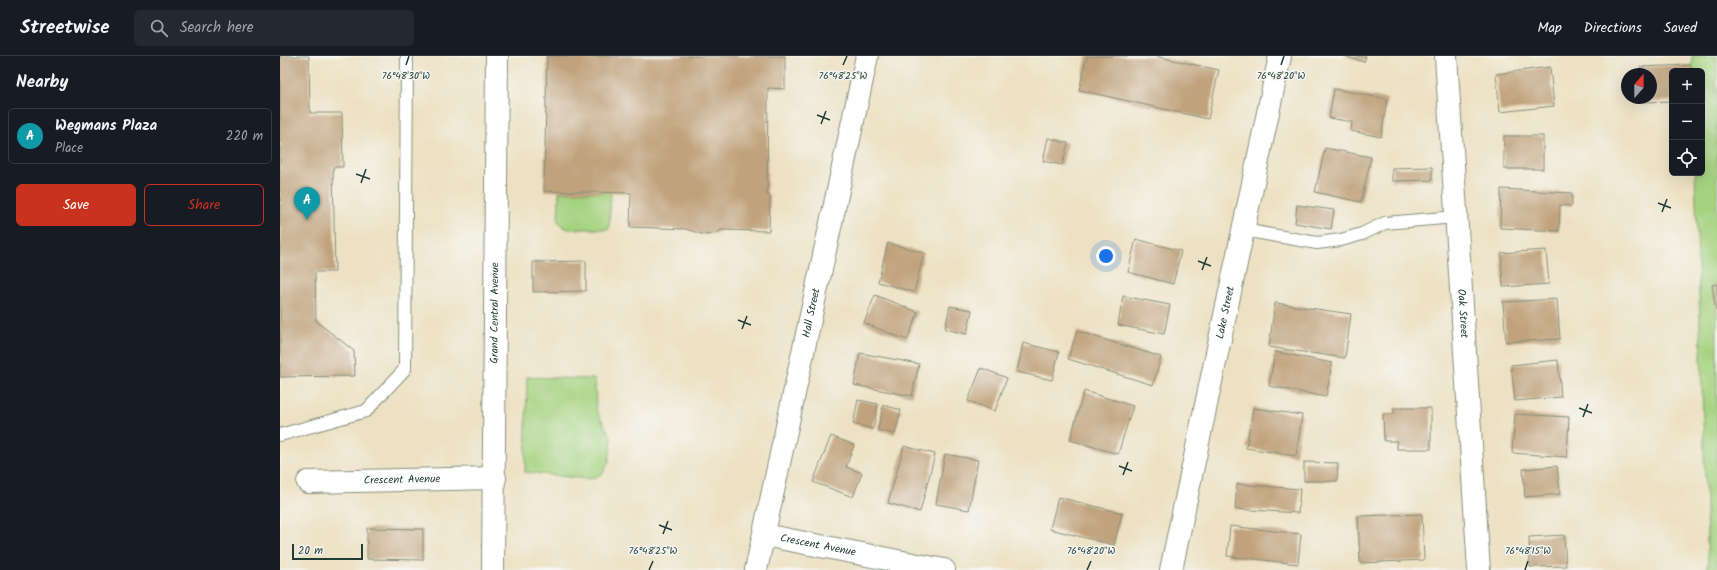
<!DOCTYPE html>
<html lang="en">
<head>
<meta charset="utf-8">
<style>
	body { margin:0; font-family:Kalam,sans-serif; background:#242831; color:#f1f3f6 }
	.controls { position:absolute; right:12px; top:12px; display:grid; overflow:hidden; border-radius:6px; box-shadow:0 4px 16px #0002 }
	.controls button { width:36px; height:36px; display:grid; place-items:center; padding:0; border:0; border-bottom:1px solid #363941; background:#171b24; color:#f1f3f6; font:20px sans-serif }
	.compass { position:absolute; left:1341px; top:12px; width:36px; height:36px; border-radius:50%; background:#171b24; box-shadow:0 4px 16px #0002; rotate:21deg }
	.scale { position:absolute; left:12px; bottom:10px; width:71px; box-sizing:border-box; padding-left:4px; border:2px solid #1f3d34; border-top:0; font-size:11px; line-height:14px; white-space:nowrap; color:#1f3d34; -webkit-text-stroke:3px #f6f6f2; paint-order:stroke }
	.you { position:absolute; left:826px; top:200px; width:14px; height:14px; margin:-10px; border:3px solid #fff; border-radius:50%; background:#1a73e8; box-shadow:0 0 0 6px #1a73e833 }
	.badge { display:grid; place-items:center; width:26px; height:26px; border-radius:50%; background:#c8321e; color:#fff; font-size:13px; font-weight:700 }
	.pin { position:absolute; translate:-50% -33px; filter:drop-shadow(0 1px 2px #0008) }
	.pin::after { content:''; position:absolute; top:21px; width:14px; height:12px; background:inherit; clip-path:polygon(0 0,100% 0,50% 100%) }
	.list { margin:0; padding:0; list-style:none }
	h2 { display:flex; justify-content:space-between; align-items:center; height:52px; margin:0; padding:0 16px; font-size:17px }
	h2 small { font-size:13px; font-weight:400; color:#9ea1a6 }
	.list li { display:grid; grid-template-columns:26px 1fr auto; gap:12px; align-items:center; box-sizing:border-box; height:56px; margin:0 8px 8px; padding:0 8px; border:1px solid #363941; border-radius:6px }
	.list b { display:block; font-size:15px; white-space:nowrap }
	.list p { margin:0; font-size:13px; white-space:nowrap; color:#9ea1a6 }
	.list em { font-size:13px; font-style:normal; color:#9ea1a6 }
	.actions { display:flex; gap:8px; padding:12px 16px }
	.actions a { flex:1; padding:9px 0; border:1px solid #c8321e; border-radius:6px; text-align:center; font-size:14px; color:#c8321e }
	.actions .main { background:#c8321e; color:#fff }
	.icon { flex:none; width:22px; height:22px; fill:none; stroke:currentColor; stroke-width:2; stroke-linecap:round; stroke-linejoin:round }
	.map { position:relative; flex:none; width:1437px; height:514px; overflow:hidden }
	header { display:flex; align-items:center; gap:24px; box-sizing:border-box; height:56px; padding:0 20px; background:#171b24; border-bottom:1px solid #363941 }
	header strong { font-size:19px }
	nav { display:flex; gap:22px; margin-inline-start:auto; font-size:14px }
	.search { width:280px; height:36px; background:#242831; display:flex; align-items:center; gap:10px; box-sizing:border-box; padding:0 14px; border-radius:6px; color:#9ea1a6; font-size:15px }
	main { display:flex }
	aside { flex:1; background:#171b24 }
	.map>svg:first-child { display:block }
	.green { fill:#a5d27f; stroke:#62885a }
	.building { fill:#c0a27c }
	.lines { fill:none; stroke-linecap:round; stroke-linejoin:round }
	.service-casing { stroke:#868f7c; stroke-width:14 }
	.minor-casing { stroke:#868f7c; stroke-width:24 }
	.secondary-casing { stroke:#868f7c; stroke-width:24 }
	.service { stroke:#fff; stroke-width:12 }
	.minor { stroke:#fff; stroke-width:22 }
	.secondary { stroke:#fff; stroke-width:22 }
	.ticks { fill:none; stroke:#1f3d34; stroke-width:1.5 }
	.labels { text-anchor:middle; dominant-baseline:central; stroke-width:3; stroke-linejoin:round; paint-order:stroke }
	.street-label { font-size:11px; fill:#1f3d34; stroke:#f6f6f2 }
	.ticks-label { font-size:10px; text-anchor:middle; fill:#1f3d34; stroke:#f6f6f2; stroke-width:3; stroke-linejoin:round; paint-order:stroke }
</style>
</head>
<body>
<header>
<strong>Streetwise</strong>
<div class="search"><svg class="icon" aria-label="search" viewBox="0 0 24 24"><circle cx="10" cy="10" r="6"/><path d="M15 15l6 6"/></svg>Search here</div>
<nav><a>Map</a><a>Directions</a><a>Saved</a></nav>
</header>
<main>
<aside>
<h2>Nearby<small></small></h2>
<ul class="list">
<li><span class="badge" style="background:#0f9aa8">A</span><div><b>Wegmans Plaza</b><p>Place</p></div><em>220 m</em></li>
</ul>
<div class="actions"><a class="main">Save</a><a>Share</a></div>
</aside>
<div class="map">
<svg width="1437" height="514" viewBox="0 0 1437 514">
	<rect width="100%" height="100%" fill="#f6f6f2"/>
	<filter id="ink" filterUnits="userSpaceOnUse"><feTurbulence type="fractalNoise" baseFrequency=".025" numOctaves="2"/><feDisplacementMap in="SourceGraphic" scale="8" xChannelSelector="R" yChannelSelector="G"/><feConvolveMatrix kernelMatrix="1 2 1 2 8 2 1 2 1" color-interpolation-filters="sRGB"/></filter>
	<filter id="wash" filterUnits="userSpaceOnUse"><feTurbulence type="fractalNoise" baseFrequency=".012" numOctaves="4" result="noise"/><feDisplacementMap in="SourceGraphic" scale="16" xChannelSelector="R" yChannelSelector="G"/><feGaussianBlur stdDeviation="0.9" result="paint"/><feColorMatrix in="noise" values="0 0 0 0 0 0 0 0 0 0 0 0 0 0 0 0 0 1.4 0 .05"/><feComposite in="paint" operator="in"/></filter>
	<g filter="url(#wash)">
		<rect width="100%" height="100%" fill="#ede1c3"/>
		<g class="green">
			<path d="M1412 0H1437V514H1428L1415 117H1422V15H1412Z"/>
			<path d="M279 136H331L329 173H288L282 170 278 165Z"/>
			<path d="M247 321 315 323 316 354 332 382 329 405 323 417 315 422 306 423 245 416Z"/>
		</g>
		<g id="blocks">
			<g class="building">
				<path d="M0 0H29L30 57H62L63 111H53L55 216H35L36 265 74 295 75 320 0 321Z"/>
				<path d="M267 0H505V33L488 32 487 139H490L489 175 441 174 437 177 425 179 406 173 350 171 351 137 264 135Z"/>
				<path d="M807 0H875L939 14 928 63 799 34Z"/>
				<path d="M1064 0H1086L1084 6Z"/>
				<path d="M1411 9V15H1392V45L1362 46 1361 42H1371V18H1360V11Z"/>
				<path d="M1270 11 1274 50 1220 56 1216 18Z"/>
				<path d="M1054 33 1107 43 1101 81 1071 75 1072 66 1049 62Z"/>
				<rect x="1224" y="80" width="39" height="33"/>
				<path d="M768 82 788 87 782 109 763 105Z"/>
				<path d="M1045 92 1091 101 1081 146 1035 136Z"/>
				<path d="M1152 111V124L1112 125V112Z"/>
				<path d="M1221 133 1292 137V150L1280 149 1279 175 1220 172Z"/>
				<path d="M1017 149 1054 154 1051 173 1015 167Z"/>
				<path d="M856 183 901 195 893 228 848 216Z"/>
				<path d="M608 187 644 197 634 236 598 226Z"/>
				<path d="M1266 194 1269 228 1223 231 1221 197Z"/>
				<path d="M306 205V235L253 236V206Z"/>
				<path d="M1437 228V255H1436L1432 229Z"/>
				<path d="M595 239 638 256 627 284 584 267Z"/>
				<path d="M843 240 890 249 884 278 838 269Z"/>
				<path d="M1277 243 1280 283 1226 286 1223 246Z"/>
				<path d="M995 247 1071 258 1065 302 989 291Z"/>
				<path d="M670 250 692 254 687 278 665 273Z"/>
				<path d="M797 275 881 301 873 329 788 303Z"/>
				<path d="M743 287 779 296 772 324 737 316Z"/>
				<path d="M995 296 1052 307 1046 341 989 330Z"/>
				<path d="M580 297 639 308 632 340 574 329Z"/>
				<path d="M1278 304 1281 341 1235 345 1231 309Z"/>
				<path d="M701 312 727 322 715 355 688 345Z"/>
				<path d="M804 335 853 350 838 398 790 384Z"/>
				<path d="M578 344 598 348 593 373 573 368Z"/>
				<path d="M603 349 621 354 615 378 598 374Z"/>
				<path d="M973 352 1022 359 1016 400 966 392Z"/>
				<path d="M1114 352H1151V393H1117V385H1104L1103 358H1114Z"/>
				<path d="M1235 358 1289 361 1287 401 1232 397Z"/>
				<path d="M551 380 574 389 566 411 582 417 573 441 533 426Z"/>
				<path d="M624 390 655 398 640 456 608 447Z"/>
				<path d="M665 398 698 404 689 454 656 448Z"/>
				<path d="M1024 406 1058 407 1057 425H1024Z"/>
				<path d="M1277 410 1280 438 1245 441 1243 413Z"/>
				<path d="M957 428 1020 433 1018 457 955 453Z"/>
				<path d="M778 441 842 457 834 489 770 473Z"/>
				<path d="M1142 458 1144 504 1080 507 1078 460Z"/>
				<path d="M950 470 1021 478 1018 508 947 500Z"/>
				<path d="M87 472 143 473V504L87 503Z"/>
				<path d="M1284 479 1286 510 1250 511 1249 481Z"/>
			</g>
		</g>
	</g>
	<g filter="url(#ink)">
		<use href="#blocks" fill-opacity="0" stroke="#868f7c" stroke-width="1"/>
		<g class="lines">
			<defs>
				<g id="service">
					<path d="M963 174 1037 187 1061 184 1082 178 1105 167 1176 161"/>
					<path d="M0 379 86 355 125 313 127 0"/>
				</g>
				<g id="minor">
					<path id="s1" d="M1166 0 1199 514"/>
					<path id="s2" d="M28 426 215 422"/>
					<path id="s3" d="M484 479 664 514"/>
					<path id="s4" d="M213 514 217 0"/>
					<path id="s5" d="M476 514 587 0"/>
				</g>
				<g id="secondary">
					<path id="s6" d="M891 514 1000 0"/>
				</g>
			</defs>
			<use href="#service" class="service-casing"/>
			<use href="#minor" class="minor-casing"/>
			<use href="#secondary" class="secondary-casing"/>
			<use href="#service" class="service"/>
			<use href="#minor" class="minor"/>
			<use href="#secondary" class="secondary"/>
		</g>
	</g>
	<path class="ticks" d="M126 9 129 0M563 9 567 0M1001 9 1004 0M537 59 550 64M541 68 546 55M76 118 90 123M81 127 86 113M1378 147 1391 152M1382 156 1387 143M918 205 931 210M922 214 927 201M458 264 471 269M462 273 467 260M1299 352 1312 357M1303 361 1308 348M839 410 852 415M843 419 848 406M379 469 392 474M383 478 388 465M369 514 373 505M807 514 811 505M1245 514 1248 505"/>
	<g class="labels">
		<g class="street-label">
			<text stroke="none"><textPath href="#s4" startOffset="257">Grand Central Avenue</textPath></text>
			<text stroke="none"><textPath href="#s5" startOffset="263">Hall Street</textPath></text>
			<text stroke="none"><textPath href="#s6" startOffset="263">Lake Street</textPath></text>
			<text stroke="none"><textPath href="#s1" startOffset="258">Oak Street</textPath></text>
			<text stroke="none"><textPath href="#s2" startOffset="94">Crescent Avenue</textPath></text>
			<text stroke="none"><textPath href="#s3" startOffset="55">Crescent Avenue</textPath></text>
		</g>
	</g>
	<g class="ticks-label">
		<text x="1001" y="23">76°48'20"W</text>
		<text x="126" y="23">76°48'30"W</text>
		<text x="563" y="23">76°48'25"W</text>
		<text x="373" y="498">76°48'25"W</text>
		<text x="811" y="498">76°48'20"W</text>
		<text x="1248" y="498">76°48'15"W</text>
	</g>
</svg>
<div class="controls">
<button>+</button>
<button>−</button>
<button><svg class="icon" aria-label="locate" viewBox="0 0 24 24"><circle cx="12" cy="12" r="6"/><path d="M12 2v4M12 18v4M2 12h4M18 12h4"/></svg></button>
</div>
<svg class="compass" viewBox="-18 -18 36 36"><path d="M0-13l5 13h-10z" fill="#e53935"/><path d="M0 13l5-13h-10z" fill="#9ea1a6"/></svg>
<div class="scale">20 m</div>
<div class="you"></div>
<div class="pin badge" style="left:27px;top:164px;background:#0f9aa8">A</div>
</div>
</main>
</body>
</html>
